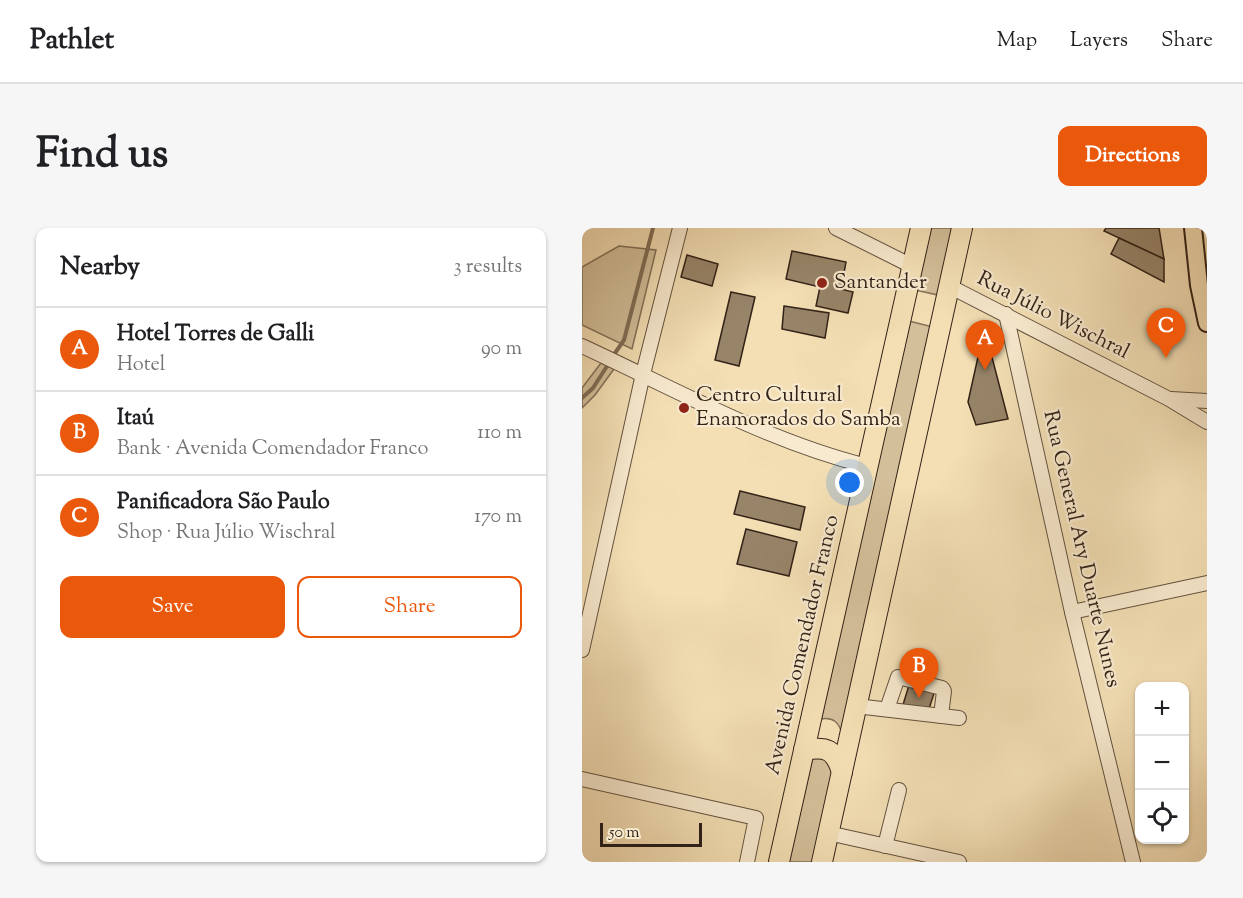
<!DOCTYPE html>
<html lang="en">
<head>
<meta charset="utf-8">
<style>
	body { margin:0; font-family:"Sorts Mill Goudy",serif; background:#f6f6f6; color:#202124 }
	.controls { position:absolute; right:18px; bottom:18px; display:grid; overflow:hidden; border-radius:12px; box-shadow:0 2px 4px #0004 }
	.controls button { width:54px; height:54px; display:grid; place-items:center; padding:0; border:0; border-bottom:2px solid #e0e0e0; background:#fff; color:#202124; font:30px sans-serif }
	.scale { position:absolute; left:18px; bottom:15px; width:102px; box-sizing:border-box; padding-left:6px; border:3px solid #322217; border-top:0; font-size:16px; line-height:21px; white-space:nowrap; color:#322217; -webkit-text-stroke:4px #f8eacf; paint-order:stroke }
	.you { position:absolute; left:268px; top:255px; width:21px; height:21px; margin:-15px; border:4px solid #fff; border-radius:50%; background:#1a73e8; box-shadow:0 0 0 9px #1a73e833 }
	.badge { display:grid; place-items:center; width:39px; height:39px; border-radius:50%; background:#ea580c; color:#fff; font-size:20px; font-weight:700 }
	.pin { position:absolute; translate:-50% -50px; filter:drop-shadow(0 2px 3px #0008) }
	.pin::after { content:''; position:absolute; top:32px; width:21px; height:18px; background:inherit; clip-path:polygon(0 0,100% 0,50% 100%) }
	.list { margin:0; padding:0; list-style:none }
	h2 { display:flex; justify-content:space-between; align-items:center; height:78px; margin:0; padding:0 24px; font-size:26px }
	h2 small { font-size:20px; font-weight:400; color:#757577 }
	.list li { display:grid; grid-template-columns:39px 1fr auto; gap:18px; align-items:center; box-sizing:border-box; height:84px; padding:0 24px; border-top:2px solid #e0e0e0 }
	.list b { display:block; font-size:22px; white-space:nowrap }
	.list p { margin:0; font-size:20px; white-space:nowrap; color:#757577 }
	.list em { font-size:20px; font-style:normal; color:#757577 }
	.actions { display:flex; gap:12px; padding:18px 24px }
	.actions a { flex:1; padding:14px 0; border:2px solid #ea580c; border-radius:12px; text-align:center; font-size:21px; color:#ea580c }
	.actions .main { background:#ea580c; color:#fff }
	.icon { flex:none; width:33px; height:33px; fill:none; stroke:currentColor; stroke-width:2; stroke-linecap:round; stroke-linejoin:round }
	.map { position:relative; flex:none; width:625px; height:634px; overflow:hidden; border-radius:12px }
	header { display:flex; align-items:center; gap:36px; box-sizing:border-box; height:84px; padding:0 30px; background:#fff; border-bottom:2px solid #e0e0e0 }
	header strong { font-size:28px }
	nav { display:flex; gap:33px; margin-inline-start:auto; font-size:21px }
	.intro { display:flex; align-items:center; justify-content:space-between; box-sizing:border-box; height:144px; padding:0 36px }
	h1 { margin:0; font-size:42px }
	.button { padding:15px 27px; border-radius:12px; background:#ea580c; color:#fff; font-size:21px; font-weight:700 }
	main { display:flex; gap:36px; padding:0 36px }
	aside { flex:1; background:#fff; border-radius:12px; box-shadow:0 2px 4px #0004 }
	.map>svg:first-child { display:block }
	.green { fill:#d3bf9a; stroke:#827058; stroke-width:1.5 }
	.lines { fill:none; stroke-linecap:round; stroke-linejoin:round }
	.stream { stroke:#7f6d55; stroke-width:4 }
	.building { fill:#978469; stroke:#322217; stroke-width:1.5 }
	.minor-casing { stroke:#62513e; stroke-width:16 }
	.major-casing { stroke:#322217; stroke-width:20 }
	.highway-casing { stroke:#322217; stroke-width:22 }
	.minor { stroke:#f8eacf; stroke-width:14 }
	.major { stroke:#f4dfb5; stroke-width:16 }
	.highway { stroke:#f4dfb5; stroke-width:20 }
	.poi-dot { fill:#8f2418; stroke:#f8eacf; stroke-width:2 }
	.labels { text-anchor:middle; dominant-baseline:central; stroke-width:4.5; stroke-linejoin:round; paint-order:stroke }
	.poi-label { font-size:21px; fill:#322217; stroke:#f8eacf; text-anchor:start }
	.street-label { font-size:21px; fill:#322217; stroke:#f8eacf }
</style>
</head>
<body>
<header>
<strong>Pathlet</strong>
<nav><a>Map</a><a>Layers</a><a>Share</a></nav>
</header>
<div class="intro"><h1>Find us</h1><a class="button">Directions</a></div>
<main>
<aside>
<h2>Nearby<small>3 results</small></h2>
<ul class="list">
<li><span class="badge">A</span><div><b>Hotel Torres de Galli</b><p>Hotel</p></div><em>90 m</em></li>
<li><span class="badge">B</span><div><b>Itaú</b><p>Bank · Avenida Comendador Franco</p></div><em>110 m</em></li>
<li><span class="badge">C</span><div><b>Panificadora São Paulo</b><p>Shop · Rua Júlio Wischral</p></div><em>170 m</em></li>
</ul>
<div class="actions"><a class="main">Save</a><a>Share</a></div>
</aside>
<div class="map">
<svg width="625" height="634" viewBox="0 0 625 634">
	<rect width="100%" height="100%" fill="#f4dfb5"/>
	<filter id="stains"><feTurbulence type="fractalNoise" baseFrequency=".00333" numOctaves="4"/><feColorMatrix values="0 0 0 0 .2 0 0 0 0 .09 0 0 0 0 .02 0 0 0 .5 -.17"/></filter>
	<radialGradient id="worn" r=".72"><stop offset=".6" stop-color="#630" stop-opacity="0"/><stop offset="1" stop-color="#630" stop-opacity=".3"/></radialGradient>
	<g class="green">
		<path d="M346 0H371L356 67 333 62Z"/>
		<path d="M37 18 74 22 50 121 0 97V39Z"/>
		<path d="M327 93 351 99 260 506C257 494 251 489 239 491Z"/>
		<path d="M19 135 32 141 13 167 0 180V160Z"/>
		<path d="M231 528 245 529 251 541 231 634H207Z"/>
	</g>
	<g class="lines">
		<g class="stream">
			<path d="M31 128 42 112 71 0"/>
			<path d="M0 170 11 160 27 135"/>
		</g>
	</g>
	<g class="building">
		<path d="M524 0H577L582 31 522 3Z"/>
		<path d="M537 10 582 31V54L529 26Z"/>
		<path d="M210 23 264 34 259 61 271 64 266 85 234 78 238 59 204 51Z"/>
		<path d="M105 27 136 36 130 58 99 49Z"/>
		<path d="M149 64 173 69 157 138 133 132Z"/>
		<path d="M202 78 247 85 243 110 200 101Z"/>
		<path d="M405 110 426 191 394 197 386 174 400 111Z"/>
		<path d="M158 263 223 279 218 302 152 286Z"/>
		<path d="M164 301 215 314 207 348 155 336Z"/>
		<path d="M328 454 354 459 346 484 320 480Z"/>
	</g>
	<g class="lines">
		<defs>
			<g id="minor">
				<path d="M254 0 330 38"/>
				<path d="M367 58 587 171 625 194"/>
				<path d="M424 86 490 384 551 634"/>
				<path d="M0 118C93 161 185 213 285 238"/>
				<path d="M589 171 625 173"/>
				<path d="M490 384 625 355"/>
				<path d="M0 422 61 146 98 0"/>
				<path d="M274 478 377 490"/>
				<path d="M305 481 316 449 360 460 362 463 359 488"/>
				<path d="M0 551 174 590 165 634"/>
				<path d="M246 605 377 634"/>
				<path d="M303 618 317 562"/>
			</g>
			<path id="major" d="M611 0 617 57 625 95"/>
			<g id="highway">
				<path d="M222 522C244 518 253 521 260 544"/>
				<path d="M197 634 339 0"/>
				<path d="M240 634 380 0"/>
			</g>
		</defs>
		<use href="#minor" class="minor-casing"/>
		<use href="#major" class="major-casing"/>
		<use href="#highway" class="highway-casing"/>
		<use href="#minor" class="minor"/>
		<use href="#major" class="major"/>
		<use href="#highway" class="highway"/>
	</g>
	<g class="poi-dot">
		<circle cx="240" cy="55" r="6"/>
		<circle cx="102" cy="180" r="6"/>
	</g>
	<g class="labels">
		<g class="poi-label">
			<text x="252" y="55">Santander</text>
			<text x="114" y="168">Centro Cultural<tspan x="114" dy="24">Enamorados do Samba</tspan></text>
		</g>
		<g class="street-label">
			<text transform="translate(471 88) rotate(27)">Rua Júlio Wischral</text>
			<text transform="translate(499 321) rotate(77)">Rua General Ary Duarte Nunes</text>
			<text transform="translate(221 417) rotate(-77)">Avenida Comendador Franco</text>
		</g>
	</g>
	<rect width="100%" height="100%" filter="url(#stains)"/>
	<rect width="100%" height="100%" fill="url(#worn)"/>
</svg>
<div class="controls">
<button>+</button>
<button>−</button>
<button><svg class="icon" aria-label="locate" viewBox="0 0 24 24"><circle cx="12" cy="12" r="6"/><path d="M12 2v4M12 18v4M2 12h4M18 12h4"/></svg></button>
</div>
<div class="scale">50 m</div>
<div class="you"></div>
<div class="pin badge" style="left:403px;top:142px">A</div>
<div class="pin badge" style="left:337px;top:470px">B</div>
<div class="pin badge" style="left:584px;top:130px">C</div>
</div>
</main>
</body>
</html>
